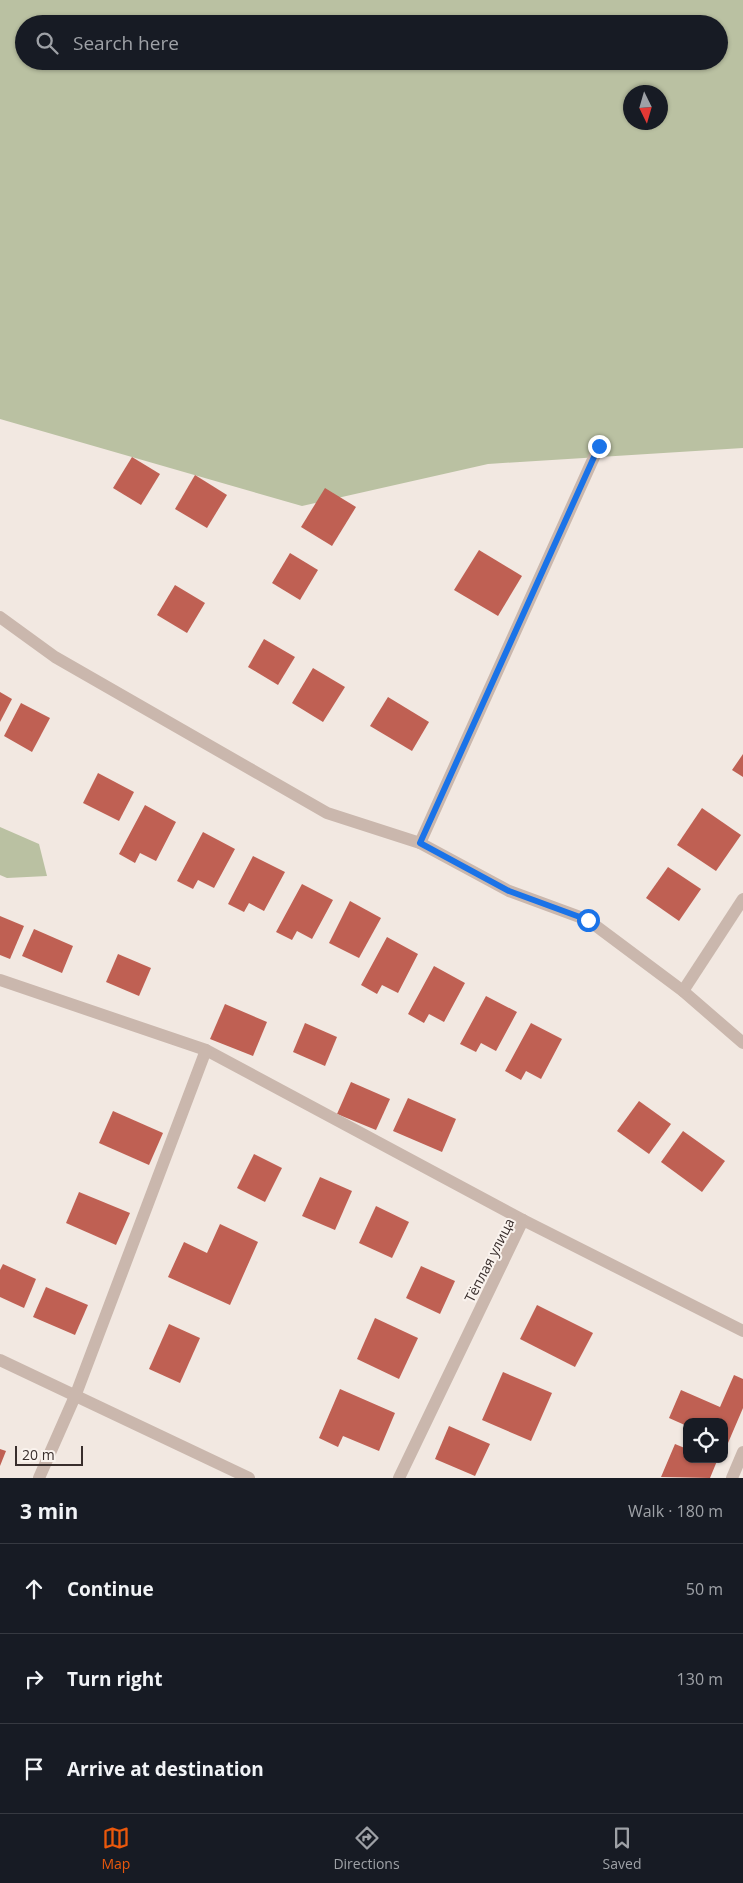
<!DOCTYPE html>
<html lang="en">
<head>
<meta charset="utf-8">
<style>
	body { margin:0; font-family:"Open Sans",sans-serif; background:#20242c; color:#f1f3f6 }
	.controls { position:absolute; right:15px; bottom:15px; display:grid; overflow:hidden; border-radius:10px; box-shadow:0 1px 4px #0004 }
	.controls button { width:45px; height:45px; display:grid; place-items:center; padding:0; border:0; border-bottom:1px solid #363941; background:#171b24; color:#f1f3f6; font:25px sans-serif }
	.compass { position:absolute; left:623px; top:85px; width:45px; height:45px; border-radius:50%; background:#171b24; box-shadow:0 1px 4px #0004; rotate:175deg }
	.scale { position:absolute; left:15px; bottom:12px; width:68px; box-sizing:border-box; padding-left:5px; border:2px solid #392e2c; border-top:0; font-size:14px; line-height:18px; white-space:nowrap; color:#392e2c; -webkit-text-stroke:4px #faf3ee; paint-order:stroke }
	.stop { position:absolute; width:15px; height:15px; margin:-11px; border:4px solid #1a73e8; border-radius:50%; background:#fff }
	.stop.end { background:#1a73e8; border-color:#fff; box-shadow:0 1px 5px #0008 }
	.list { margin:0; padding:0; list-style:none }
	h2 { display:flex; justify-content:space-between; align-items:center; height:65px; margin:0; padding:0 20px; font-size:21px }
	h2 small { font-size:16px; font-weight:400; color:#9ea1a6 }
	.list li { display:grid; grid-template-columns:32px 1fr auto; gap:15px; align-items:center; box-sizing:border-box; height:90px; padding:0 20px; border-top:1px solid #363941 }
	.list b { display:block; font-size:19px; white-space:nowrap }
	.list em { font-size:16px; font-style:normal; color:#9ea1a6 }
	.icon { flex:none; width:28px; height:28px; fill:none; stroke:currentColor; stroke-width:2; stroke-linecap:round; stroke-linejoin:round }
	.map { position:relative; flex:none; width:743px; height:1478px; overflow:hidden }
	.search { position:absolute; background:#171b24; box-shadow:0 1px 4px #0004; left:15px; right:15px; top:15px; height:55px; display:flex; align-items:center; gap:12px; box-sizing:border-box; padding:0 18px; border-radius:28px; color:#9ea1a6; font-size:19px }
	.sheet { height:335px; background:#171b24 }
	nav { display:flex; justify-content:space-around; align-items:center; box-sizing:border-box; height:70px; border-top:1px solid #363941; background:#171b24; font-size:14px; color:#9ea1a6 }
	nav a { display:grid; justify-items:center; gap:2px }
	nav .on { color:#ea580c }
	.map>svg:first-child { display:block }
	.green { fill:#bac1a2; fill-rule:evenodd }
	.building { fill:#bf6053 }
	.lines { fill:none; stroke-linecap:round; stroke-linejoin:round }
	.minor { stroke:#cab7ad; stroke-width:12 }
	.route { stroke:#1a73e8; stroke-width:6 }
	.labels { text-anchor:middle; dominant-baseline:central; stroke-width:4; stroke-linejoin:round; paint-order:stroke }
	.street-label { font-size:14px; fill:#392e2c; stroke:#faf3ee }
</style>
</head>
<body>
<div class="map">
<svg width="743" height="1478" viewBox="0 0 743 1478">
	<rect width="100%" height="100%" fill="#f2e8e1"/>
	<g class="green">
		<path d="M0 0H743V448L488 464 302 506 0 419ZM24 24H719V61H24ZM630 92H660V122H630Z"/>
		<path d="M0 827 39 844 47 876 7 878 0 875Z"/>
	</g>
	<g class="building">
		<path d="M132 457 160 474 141 505 113 488Z"/>
		<path d="M195 475 227 495 207 528 175 509Z"/>
		<path d="M325 488 356 507 332 546 301 527Z"/>
		<path d="M479 550 522 576 498 616 454 590Z"/>
		<path d="M290 553 318 570 300 600 272 583Z"/>
		<path d="M175 585 205 603 187 633 157 615Z"/>
		<path d="M264 639 295 657 278 685 248 667Z"/>
		<path d="M313 668 345 687 323 722 292 703Z"/>
		<path d="M0 692 12 699 0 722Z"/>
		<path d="M388 697 429 722 412 751 370 726Z"/>
		<path d="M21 703 50 718 32 752 4 736Z"/>
		<path d="M743 754V777L732 770Z"/>
		<path d="M98 773 134 792 119 821 83 803Z"/>
		<path d="M145 805 176 822 156 861 140 853 135 863 119 854Z"/>
		<path d="M702 808 741 835 716 871 677 845Z"/>
		<path d="M203 832 235 849 214 888 198 880 193 889 177 881Z"/>
		<path d="M253 856 285 872 264 911 249 903 244 912 228 904Z"/>
		<path d="M668 867 701 889 679 921 646 898Z"/>
		<path d="M302 884 333 900 312 939 297 931 292 940 276 932Z"/>
		<path d="M350 901 381 918 359 958 329 943Z"/>
		<path d="M0 916 24 926 10 959 0 955Z"/>
		<path d="M34 929 73 946 62 973 22 956Z"/>
		<path d="M387 937 418 954 398 993 382 985 377 994 361 985Z"/>
		<path d="M118 954 151 968 139 996 106 982Z"/>
		<path d="M434 966 465 983 444 1022 429 1014 424 1023 408 1014Z"/>
		<path d="M486 996 517 1012 496 1051 481 1043 476 1052 460 1044Z"/>
		<path d="M225 1004 267 1022 253 1056 210 1039Z"/>
		<path d="M305 1023 337 1037 325 1066 293 1052Z"/>
		<path d="M531 1023 562 1039 541 1079 526 1071 521 1080 505 1071Z"/>
		<path d="M351 1082 390 1099 376 1130 337 1114Z"/>
		<path d="M408 1098 456 1119 442 1152 393 1131Z"/>
		<path d="M639 1101 671 1124 649 1154 617 1131Z"/>
		<path d="M113 1111 163 1133 149 1165 99 1143Z"/>
		<path d="M683 1131 725 1161 702 1192 661 1162Z"/>
		<path d="M254 1154 282 1168 265 1202 237 1188Z"/>
		<path d="M320 1177 352 1191 335 1230 302 1216Z"/>
		<path d="M79 1192 130 1213 116 1245 66 1223Z"/>
		<path d="M376 1206 409 1222 392 1258 359 1243Z"/>
		<path d="M220 1224 258 1242 230 1305 168 1277 184 1242 207 1253Z"/>
		<path d="M3 1264 36 1279 24 1308 0 1297V1270Z"/>
		<path d="M421 1266 455 1281 440 1314 406 1298Z"/>
		<path d="M46 1287 88 1305 75 1335 33 1317Z"/>
		<path d="M537 1305 593 1333 575 1367 520 1339Z"/>
		<path d="M375 1318 418 1338 399 1379 357 1359Z"/>
		<path d="M169 1324 200 1338 180 1383 149 1369Z"/>
		<path d="M503 1372 552 1393 531 1441 482 1420Z"/>
		<path d="M734 1375 743 1379V1408L728 1443 724 1442V1422H687V1426L669 1418 681 1390 720 1407Z"/>
		<path d="M340 1389 395 1413 379 1451 343 1436 338 1447 319 1438Z"/>
		<path d="M449 1426 490 1444 475 1476 435 1459Z"/>
		<path d="M675 1444 687 1449V1459H712L717 1461 710 1478 661 1477Z"/>
		<path d="M0 1449 6 1451 0 1466Z"/>
	</g>
	<g class="lines">
		<g class="minor">
			<path d="M0 617 55 657 327 813 420 843 509 891 588 920 683 991 743 1043"/>
			<path d="M420 843 599 446"/>
			<path d="M0 980 206 1050 523 1220"/>
			<path d="M683 991 743 899"/>
			<path d="M0 1360 249 1478"/>
			<path d="M39 1478 76 1394 206 1050"/>
			<path d="M399 1478 523 1220 743 1331"/>
			<path d="M732 1478 743 1452"/>
		</g>
	</g>
	<g class="lines">
		<path class="route" d="M588 920 509 891 420 843 599 446"/>
	</g>
	<g class="labels">
		<g class="street-label">
			<text transform="translate(489 1260) rotate(-63)">Тёплая улица</text>
		</g>
	</g>
</svg>
<div class="controls">
<button><svg class="icon" aria-label="locate" viewBox="0 0 24 24"><circle cx="12" cy="12" r="6"/><path d="M12 2v4M12 18v4M2 12h4M18 12h4"/></svg></button>
</div>
<svg class="compass" viewBox="-18 -18 36 36"><path d="M0-13l5 13h-10z" fill="#e53935"/><path d="M0 13l5-13h-10z" fill="#9ea1a6"/></svg>
<div class="scale">20 m</div>
<div class="stop" style="left:588px;top:920px"></div>
<div class="stop end" style="left:599px;top:446px"></div>
<div class="search"><svg class="icon" aria-label="search" viewBox="0 0 24 24"><circle cx="10" cy="10" r="6"/><path d="M15 15l6 6"/></svg>Search here</div>
</div>
<section class="sheet">
<h2>3 min<small>Walk · 180 m</small></h2>
<ul class="list">
<li><svg class="icon" aria-label="ahead" viewBox="0 0 24 24"><path d="M12 20V5M6 11l6-6 6 6"/></svg><div><b>Continue</b></div><em>50 m</em></li>
<li><svg class="icon" aria-label="right" viewBox="0 0 24 24"><path d="M7 20v-9h11M14 6l5 5-5 5"/></svg><div><b>Turn right</b></div><em>130 m</em></li>
<li><svg class="icon" aria-label="arrive" viewBox="0 0 24 24"><path d="M6 21V4h12l-3 4 3 4H6"/></svg><div><b>Arrive at destination</b></div></li>
</ul>
</section>
<nav>
<a class="on"><svg class="icon" aria-label="map" viewBox="0 0 24 24"><path d="M3 6l6-2 6 2 6-2v14l-6 2-6-2-6 2zM9 4v14M15 6v14"/></svg>Map</a>
<a><svg class="icon" aria-label="directions" viewBox="0 0 24 24"><path d="M12 3l9 9-9 9-9-9zM9 14v-3h6M13 9l2 2-2 2"/></svg>Directions</a>
<a><svg class="icon" aria-label="saved" viewBox="0 0 24 24"><path d="M7 4h10v16l-5-4-5 4z"/></svg>Saved</a>
</nav>
</body>
</html>
